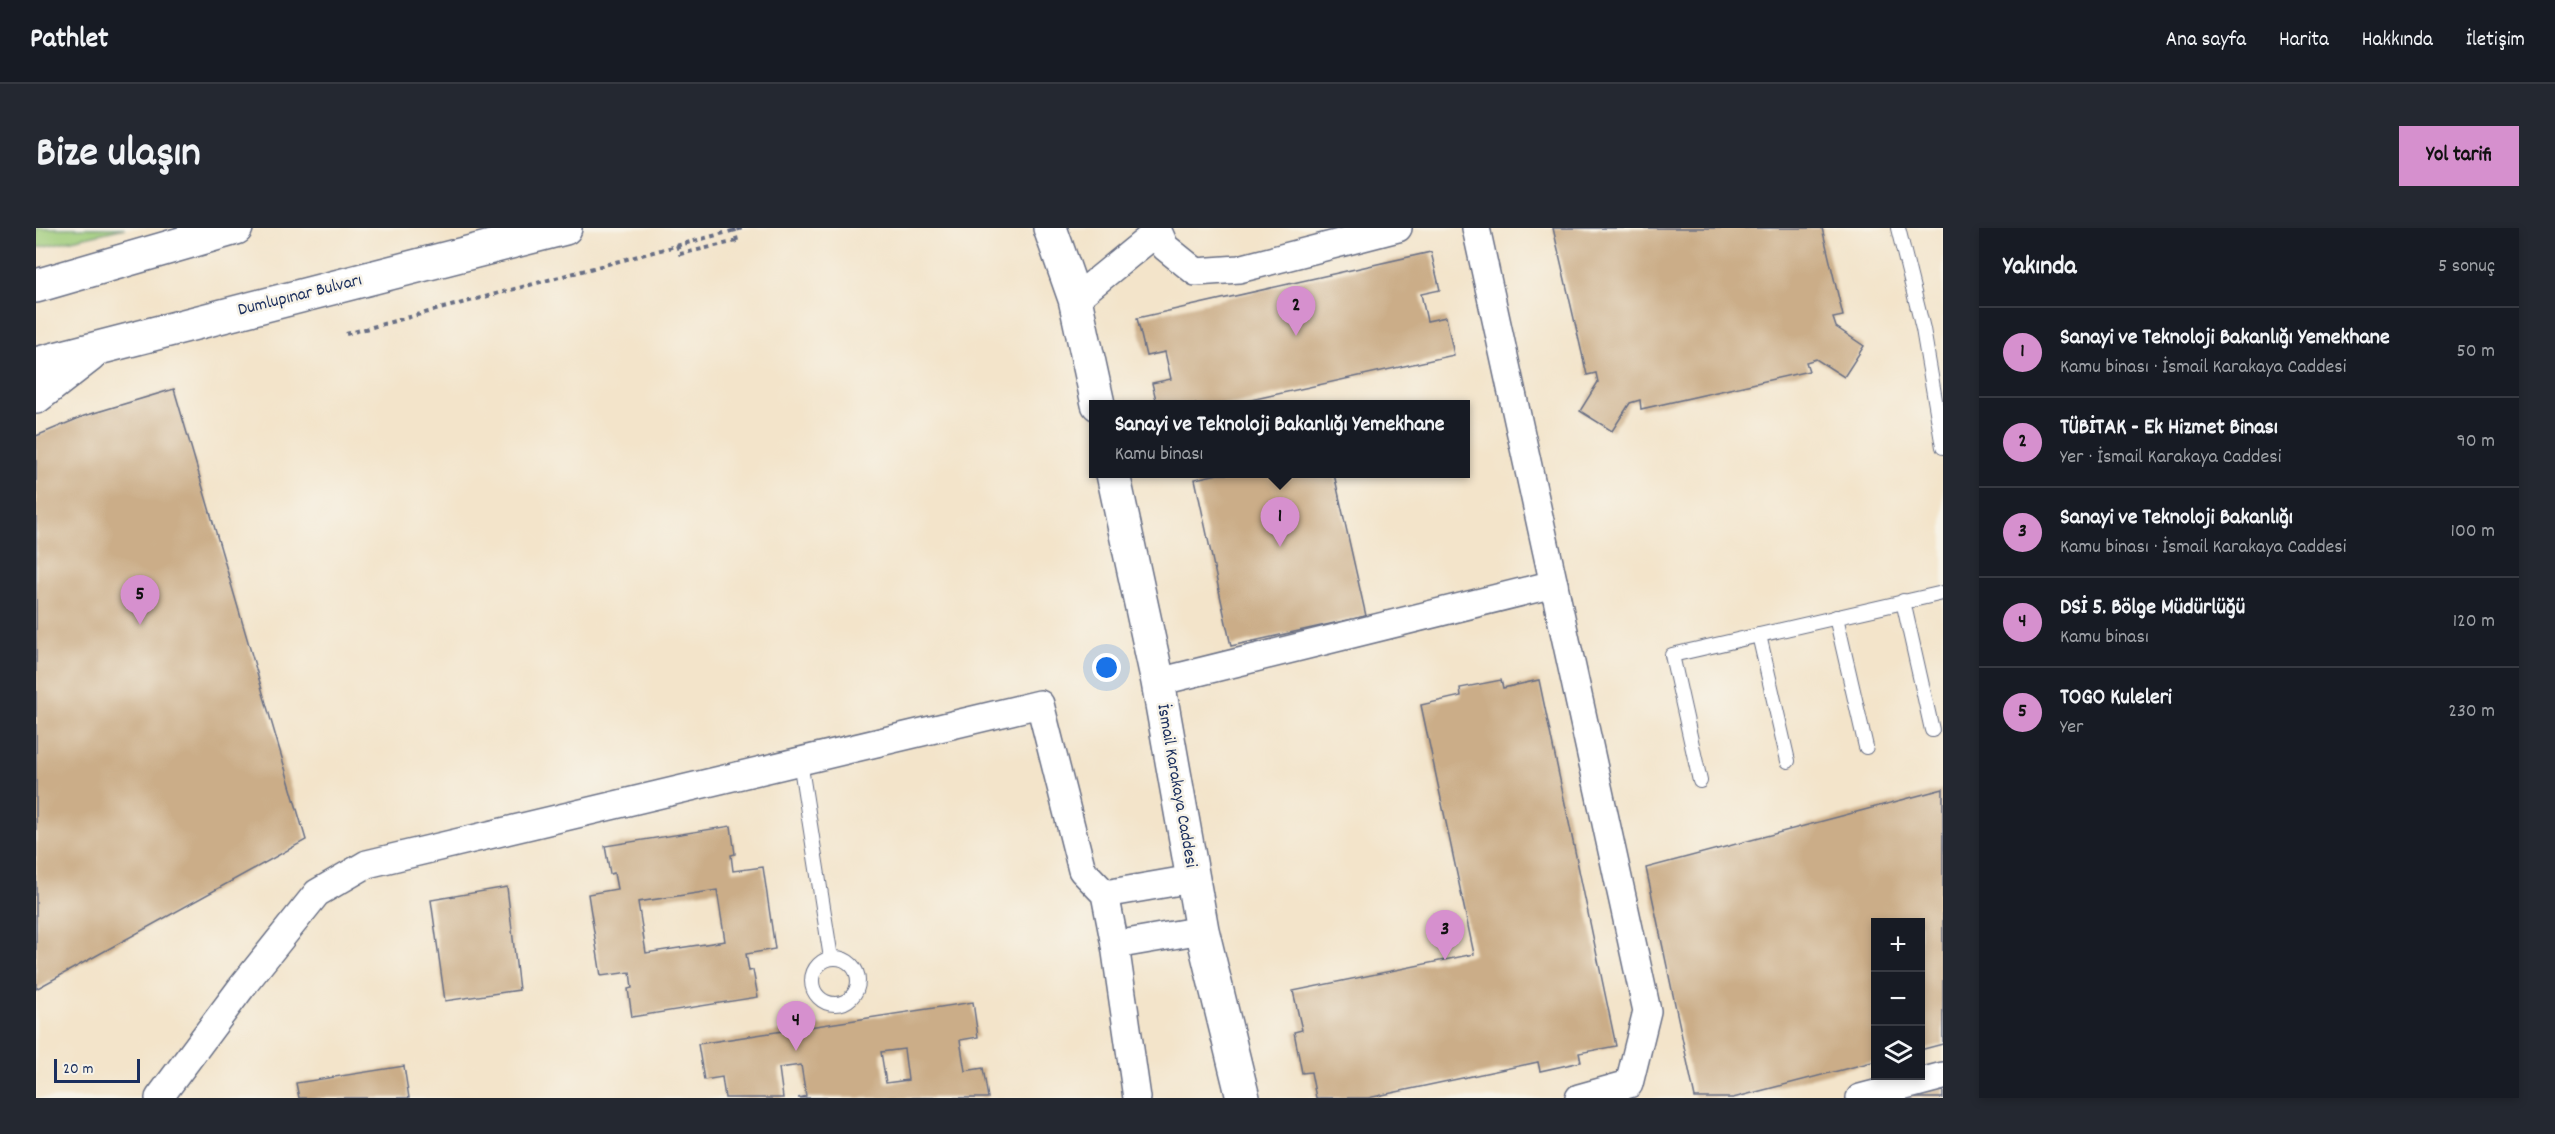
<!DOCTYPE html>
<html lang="tr">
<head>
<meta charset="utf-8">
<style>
	body { margin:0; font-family:Dekko,sans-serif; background:#242831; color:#f1f3f6 }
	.controls { position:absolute; right:18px; bottom:18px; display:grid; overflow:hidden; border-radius:0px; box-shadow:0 3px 9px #0003 }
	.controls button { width:54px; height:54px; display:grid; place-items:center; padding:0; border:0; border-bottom:2px solid #363941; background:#171b24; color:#f1f3f6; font:30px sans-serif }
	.scale { position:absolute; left:18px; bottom:15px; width:86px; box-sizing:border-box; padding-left:6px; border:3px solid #1b2f5e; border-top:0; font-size:16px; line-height:21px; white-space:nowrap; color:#1b2f5e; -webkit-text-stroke:4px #f7f3e8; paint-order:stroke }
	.you { position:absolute; left:1071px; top:440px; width:21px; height:21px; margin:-15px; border:4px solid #fff; border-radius:50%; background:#1a73e8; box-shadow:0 0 0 9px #1a73e833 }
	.badge { display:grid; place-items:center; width:39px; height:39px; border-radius:50%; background:#d690ce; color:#111; font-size:20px; font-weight:700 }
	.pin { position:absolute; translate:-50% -50px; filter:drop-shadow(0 2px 3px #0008) }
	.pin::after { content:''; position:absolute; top:32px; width:21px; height:18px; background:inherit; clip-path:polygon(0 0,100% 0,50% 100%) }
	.popup { position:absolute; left:1053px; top:172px; width:381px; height:78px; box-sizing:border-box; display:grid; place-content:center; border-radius:0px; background:#171b24; filter:drop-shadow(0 2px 4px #0005); font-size:20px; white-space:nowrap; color:#9ea1a6 }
	.popup b { font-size:22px; color:#f1f3f6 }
	.popup::after { content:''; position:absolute; left:50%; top:100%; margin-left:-12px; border:12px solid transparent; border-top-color:#171b24 }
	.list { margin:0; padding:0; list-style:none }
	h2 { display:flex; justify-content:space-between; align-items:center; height:78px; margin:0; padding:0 24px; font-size:26px }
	h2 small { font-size:20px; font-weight:400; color:#9ea1a6 }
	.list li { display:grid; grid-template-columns:39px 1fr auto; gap:18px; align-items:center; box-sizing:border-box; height:90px; padding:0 24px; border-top:2px solid #363941 }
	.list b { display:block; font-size:22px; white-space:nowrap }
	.list p { margin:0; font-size:20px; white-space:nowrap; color:#9ea1a6 }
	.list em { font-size:20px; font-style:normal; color:#9ea1a6 }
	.icon { flex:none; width:33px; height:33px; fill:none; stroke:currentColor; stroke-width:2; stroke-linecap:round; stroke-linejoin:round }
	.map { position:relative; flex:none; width:1907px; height:870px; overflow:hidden; border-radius:0px }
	header { display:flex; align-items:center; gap:36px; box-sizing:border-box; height:84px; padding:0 30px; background:#171b24; border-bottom:2px solid #363941 }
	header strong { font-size:28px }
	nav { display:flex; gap:33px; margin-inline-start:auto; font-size:21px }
	.intro { display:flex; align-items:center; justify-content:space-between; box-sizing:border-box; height:144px; padding:0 36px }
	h1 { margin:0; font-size:42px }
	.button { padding:15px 27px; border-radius:0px; background:#d690ce; color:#111; font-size:21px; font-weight:700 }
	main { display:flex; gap:36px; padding:0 36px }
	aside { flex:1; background:#171b24; border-radius:0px; box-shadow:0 3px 9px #0003 }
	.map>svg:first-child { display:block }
	.green { fill:#9dcb78; stroke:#5c7d6b; stroke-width:1.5 }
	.building { fill:#cbad88; fill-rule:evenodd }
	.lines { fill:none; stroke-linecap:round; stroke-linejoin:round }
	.service-casing { stroke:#676e84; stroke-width:16 }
	.minor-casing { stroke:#676e84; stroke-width:30 }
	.tertiary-casing { stroke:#676e84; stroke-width:36 }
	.trunk-casing { stroke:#676e84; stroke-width:36 }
	.path { stroke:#676e84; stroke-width:4; stroke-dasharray:4.5 4.5; stroke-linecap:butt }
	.service { stroke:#fff; stroke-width:14 }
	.minor { stroke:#fff; stroke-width:27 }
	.tertiary { stroke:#fff; stroke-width:33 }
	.trunk { stroke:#fff; stroke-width:33 }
	.path-bridge { stroke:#676e84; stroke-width:4; stroke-dasharray:4.5 4.5; stroke-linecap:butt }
	.labels { text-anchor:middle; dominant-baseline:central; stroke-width:5; stroke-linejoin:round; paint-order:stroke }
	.street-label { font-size:18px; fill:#1b2f5e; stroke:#f7f3e8 }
</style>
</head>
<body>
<header>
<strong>Pathlet</strong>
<nav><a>Ana sayfa</a><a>Harita</a><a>Hakkında</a><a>İletişim</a></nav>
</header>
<div class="intro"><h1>Bize ulaşın</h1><a class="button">Yol tarifi</a></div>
<main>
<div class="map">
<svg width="1907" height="870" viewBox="0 0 1907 870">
	<rect width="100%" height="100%" fill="#f7f3e8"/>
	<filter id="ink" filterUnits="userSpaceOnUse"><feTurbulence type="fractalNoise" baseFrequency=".0167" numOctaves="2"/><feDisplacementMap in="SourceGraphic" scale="12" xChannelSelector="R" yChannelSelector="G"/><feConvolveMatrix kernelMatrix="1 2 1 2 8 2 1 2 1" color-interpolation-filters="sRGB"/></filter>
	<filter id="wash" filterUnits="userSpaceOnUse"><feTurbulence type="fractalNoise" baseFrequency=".008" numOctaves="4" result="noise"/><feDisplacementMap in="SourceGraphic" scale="24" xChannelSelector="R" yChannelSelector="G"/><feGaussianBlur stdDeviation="1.35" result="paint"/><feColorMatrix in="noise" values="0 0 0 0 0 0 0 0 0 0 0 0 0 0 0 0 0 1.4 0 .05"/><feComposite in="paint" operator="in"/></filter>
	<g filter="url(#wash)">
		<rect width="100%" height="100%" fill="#f3e4ca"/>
		<path class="green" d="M0 0H89L0 20Z"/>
		<g id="blocks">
			<g class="building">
				<path d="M1517 0H1786L1807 88 1797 90 1800 99 1828 118 1808 149 1780 131 1770 134 1773 143 1605 181 1604 172 1594 175 1576 203 1544 183 1562 154 1560 145 1551 147Z"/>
				<path d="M1395 24 1404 62 1385 66 1391 93 1410 89 1418 127 1197 176H1121L1116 155 1135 151 1129 124 1110 128 1101 90Z"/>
				<path d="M138 161 270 612 0 761V208L48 188Z"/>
				<path d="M1182 246H1298L1330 388 1195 418 1159 251Z"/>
				<path d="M1465 452 1467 460 1503 452 1580 818 1543 825 1545 834 1504 843 1502 834 1332 870H1280L1275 844 1266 845 1258 804 1266 802 1257 763 1438 726 1385 477 1425 468 1424 460Z"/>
				<path d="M1907 561V816L1884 822V694H1840V833L1697 870H1659L1610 640Z"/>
				<path d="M695 598 699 626 695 627 697 643 727 639 739 721 710 726 713 743 717 742 722 769 596 789 592 761 596 760 594 744 565 748 552 666 581 661 578 645 574 646 569 618ZM681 662 689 713 610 725 602 674Z"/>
				<path d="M471 659 483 762 409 773 395 672Z"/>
				<path d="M937 774 942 809 924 812 929 843 947 840 952 870H762L770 868 765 837 743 840 747 870H689L686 849 668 852 662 816ZM868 821 872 852 850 855 845 824Z"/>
				<path d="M368 838 373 870H263L260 855Z"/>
				<path d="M1907 859V870H1868Z"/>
			</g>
		</g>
	</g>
	<g filter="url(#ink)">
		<use href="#blocks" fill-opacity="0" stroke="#676e84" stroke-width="1.5"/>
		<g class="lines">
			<defs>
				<g id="service">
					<path d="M1862 0 1887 101 1907 219"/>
					<path d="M1867 373 1896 502"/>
					<path d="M1800 389 1830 519"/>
					<path d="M1723 407 1752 533"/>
					<path d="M764 533 795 730"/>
					<path d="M1664 553 1636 427 1907 365"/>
					<circle cx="799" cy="753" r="23"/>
				</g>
				<g id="minor">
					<path d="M1440 0 1611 783 1593 856 1543 870"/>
					<path d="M1039 71 1122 3 1129 19 1160 44 1203 41 1362 0"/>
					<path d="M1122 454 1518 356"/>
					<path d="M1069 666 1156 651"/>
					<path d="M1079 717 1166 702"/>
					<path d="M123 870 205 760 281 665 331 636 1004 476 1046 642 1069 666 1079 717 1101 870"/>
					<path d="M1824 870 1907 848"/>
				</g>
				<g id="tertiary">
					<path d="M1014 0 1039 71 1062 176"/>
					<path d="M1077 246 1122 454 1166 702 1207 870"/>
				</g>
				<g id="trunk">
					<path d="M0 58 200 0"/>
					<path d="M0 136 529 0"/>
					<path d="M0 169 53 128"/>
				</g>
			</defs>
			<use href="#service" class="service-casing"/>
			<use href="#minor" class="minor-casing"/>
			<use href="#tertiary" class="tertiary-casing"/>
			<use href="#trunk" class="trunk-casing"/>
			<g class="path">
				<path d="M641 17 644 26 701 13"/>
				<path d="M310 106 707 0"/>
			</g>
			<use href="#service" class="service"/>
			<use href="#minor" class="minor"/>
			<use href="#tertiary" class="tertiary"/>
			<use href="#trunk" class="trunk"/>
			<path class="path-bridge" d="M698 0 701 13"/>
		</g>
	</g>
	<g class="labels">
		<g class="street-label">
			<text transform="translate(264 68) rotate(-14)">Dumlupınar Bulvarı</text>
			<text transform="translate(1140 558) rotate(80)">İsmail Karakaya Caddesi</text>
		</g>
	</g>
</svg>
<div class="controls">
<button>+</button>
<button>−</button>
<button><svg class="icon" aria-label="layers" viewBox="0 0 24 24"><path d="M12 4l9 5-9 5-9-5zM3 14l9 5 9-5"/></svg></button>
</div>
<div class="scale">20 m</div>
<div class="you"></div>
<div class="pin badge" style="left:1244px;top:319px">1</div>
<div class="popup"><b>Sanayi ve Teknoloji Bakanlığı Yemekhane</b>Kamu binası</div>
<div class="pin badge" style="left:1260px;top:108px">2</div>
<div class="pin badge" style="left:1409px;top:732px">3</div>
<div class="pin badge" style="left:760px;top:823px">4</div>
<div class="pin badge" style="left:104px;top:397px">5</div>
</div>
<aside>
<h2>Yakında<small>5 sonuç</small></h2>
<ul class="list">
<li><span class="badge">1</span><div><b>Sanayi ve Teknoloji Bakanlığı Yemekhane</b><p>Kamu binası · İsmail Karakaya Caddesi</p></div><em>50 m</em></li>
<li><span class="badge">2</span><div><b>TÜBİTAK - Ek Hizmet Binası</b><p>Yer · İsmail Karakaya Caddesi</p></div><em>90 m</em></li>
<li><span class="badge">3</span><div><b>Sanayi ve Teknoloji Bakanlığı</b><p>Kamu binası · İsmail Karakaya Caddesi</p></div><em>100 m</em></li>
<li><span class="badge">4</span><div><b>DSİ 5. Bölge Müdürlüğü</b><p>Kamu binası</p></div><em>120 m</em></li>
<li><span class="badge">5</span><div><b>TOGO Kuleleri</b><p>Yer</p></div><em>230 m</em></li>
</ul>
</aside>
</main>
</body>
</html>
